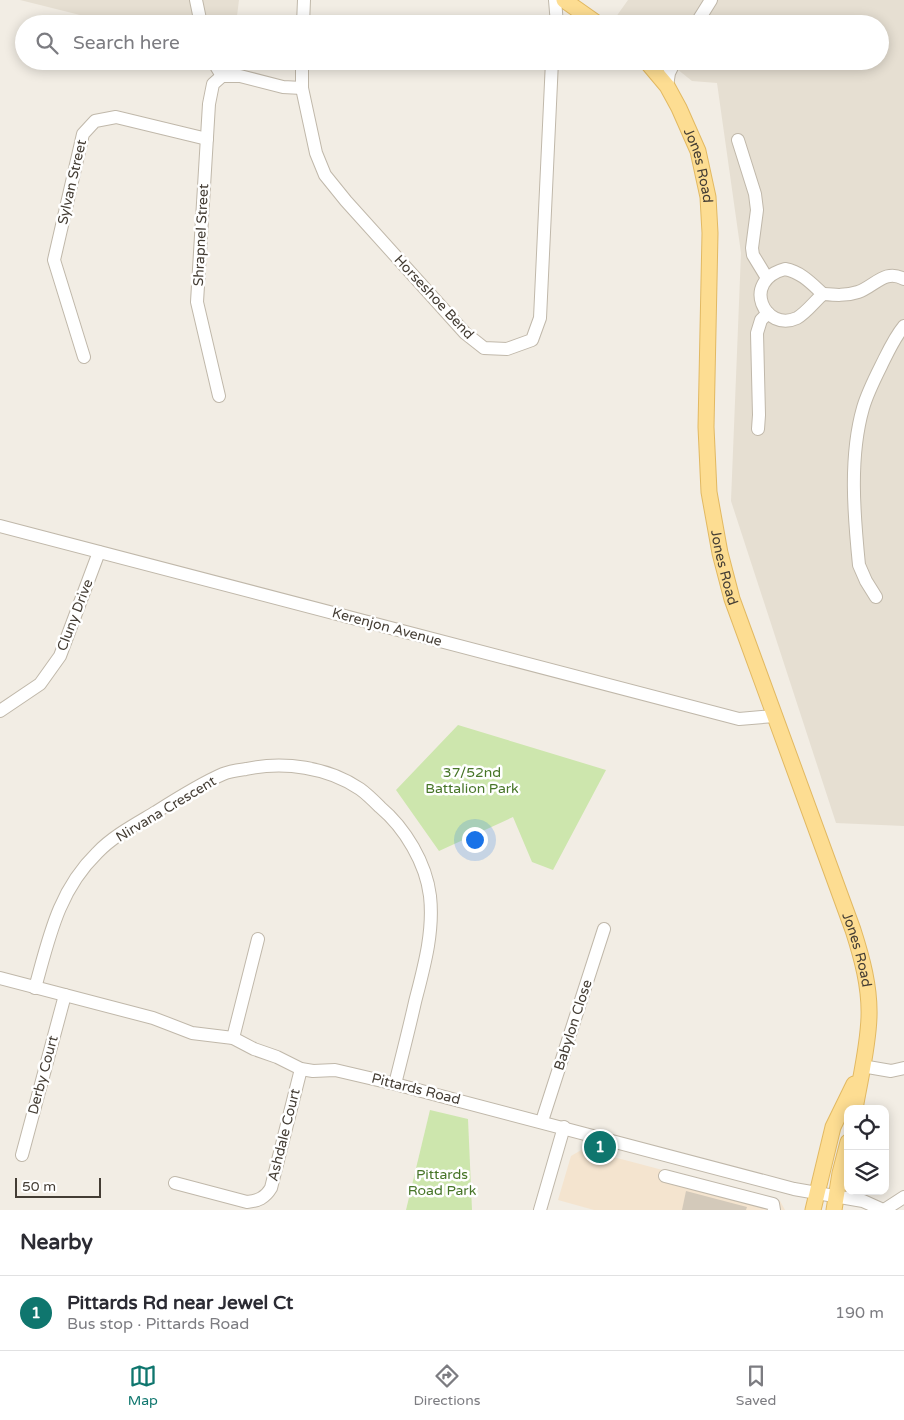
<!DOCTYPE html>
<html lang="en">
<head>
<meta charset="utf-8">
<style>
	body { margin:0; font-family:"Varela Round",sans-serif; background:#f2f2f3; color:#2b2b33 }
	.controls { position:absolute; right:15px; bottom:15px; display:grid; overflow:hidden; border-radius:10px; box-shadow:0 2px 12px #0003 }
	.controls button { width:45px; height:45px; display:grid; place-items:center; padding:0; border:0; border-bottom:1px solid #e1e1e2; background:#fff; color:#2b2b33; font:25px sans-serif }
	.scale { position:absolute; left:15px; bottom:12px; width:86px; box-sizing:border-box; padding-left:5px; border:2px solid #443d34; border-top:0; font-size:14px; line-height:18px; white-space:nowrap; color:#443d34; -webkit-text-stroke:4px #fff; paint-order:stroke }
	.you { position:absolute; left:474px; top:839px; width:18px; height:18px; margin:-12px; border:4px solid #fff; border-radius:50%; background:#1a73e8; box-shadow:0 0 0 8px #1a73e833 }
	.badge { display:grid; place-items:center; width:32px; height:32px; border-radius:50%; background:#0f766e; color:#fff; font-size:16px; font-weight:700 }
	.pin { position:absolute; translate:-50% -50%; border:2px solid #fff; box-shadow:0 1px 5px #0006 }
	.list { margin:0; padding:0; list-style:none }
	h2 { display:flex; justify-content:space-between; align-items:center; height:65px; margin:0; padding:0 20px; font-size:21px }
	h2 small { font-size:16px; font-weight:400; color:#7c7c81 }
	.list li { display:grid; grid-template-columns:32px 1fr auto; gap:15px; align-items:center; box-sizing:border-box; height:75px; padding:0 20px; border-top:1px solid #e1e1e2 }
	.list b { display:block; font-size:19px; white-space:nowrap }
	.list p { margin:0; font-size:16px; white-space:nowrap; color:#7c7c81 }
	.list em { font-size:16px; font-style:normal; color:#7c7c81 }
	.icon { flex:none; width:28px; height:28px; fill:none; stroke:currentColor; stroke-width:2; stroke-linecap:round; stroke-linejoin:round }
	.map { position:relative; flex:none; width:904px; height:1210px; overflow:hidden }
	.search { position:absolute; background:#fff; box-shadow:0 2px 12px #0003; left:15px; right:15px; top:15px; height:55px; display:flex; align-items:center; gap:12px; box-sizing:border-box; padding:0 18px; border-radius:28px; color:#7c7c81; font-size:19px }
	.sheet { height:140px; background:#fff }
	nav { display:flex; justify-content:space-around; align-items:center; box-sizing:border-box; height:70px; border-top:1px solid #e1e1e2; background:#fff; font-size:14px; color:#7c7c81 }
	nav a { display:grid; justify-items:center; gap:2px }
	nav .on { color:#0f766e }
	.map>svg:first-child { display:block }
	.residential { fill:#e6dfd2 }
	.commercial { fill:#f4e4cf }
	.green { fill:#cde6ad }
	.building { fill:#d3c9ba }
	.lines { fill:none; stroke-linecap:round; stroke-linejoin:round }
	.minor-casing { stroke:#c0b8aa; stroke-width:14 }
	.major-casing { stroke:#e2b962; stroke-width:17 }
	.minor { stroke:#fff; stroke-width:12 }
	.major { stroke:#fddd92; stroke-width:15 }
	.labels { text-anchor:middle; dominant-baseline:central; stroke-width:5; stroke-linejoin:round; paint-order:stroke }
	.street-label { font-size:14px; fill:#443d34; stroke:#fff }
	.park-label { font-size:14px; fill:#477528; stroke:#fff }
</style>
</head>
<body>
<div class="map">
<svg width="904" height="1210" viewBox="0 0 904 1210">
	<rect width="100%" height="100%" fill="#f2ede4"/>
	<g class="residential">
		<path d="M20 0H239L236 24H116Z"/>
		<path d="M628 0H904V826L836 823 731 501 741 253 717 83 692 81 667 61H880V24H617L613 21Z"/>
	</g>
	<path class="commercial" d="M583 1149 780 1201 785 1210H594L558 1200 571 1156Z"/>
	<g class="green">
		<path d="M458 725 606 770 553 870 532 862 513 817 439 851 396 790Z"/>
		<path d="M430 1110 468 1119 472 1210H406Z"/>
	</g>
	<path class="building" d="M686 1191 747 1207 746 1210H682Z"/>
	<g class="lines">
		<defs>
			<g id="minor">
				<path d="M196 0 201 24"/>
				<path d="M555 0 557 24"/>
				<path d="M303 24 304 0"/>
				<path d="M696 24 711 0"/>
				<path d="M213 61 222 76"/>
				<path d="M302 61V88L316 153 325 175 346 201 465 333 484 348 507 349 532 340 540 318 552 61"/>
				<path d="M648 64 662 61"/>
				<path d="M222 76H240L283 87 302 88"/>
				<path d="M667 86 669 73 675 61"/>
				<path d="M738 140 755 194 757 210 752 248 753 255 767 278"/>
				<path d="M785 269C801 272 811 283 823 294 815 301 806 313 797 318 765 333 740 281 785 269Z"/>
				<path d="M823 294C835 295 846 296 858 292 874 287 885 268 904 279"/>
				<path d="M84 357 54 260 83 134 95 121 116 117 207 139"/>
				<path d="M219 396 197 302 209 104 213 84 222 76"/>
				<path d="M758 429 759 415 757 333 761 320 768 313"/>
				<path d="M0 526 739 719 774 716"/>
				<path d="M876 597 866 581 859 565C854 515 849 457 863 408 867 394 874 380 881 366 888 352 894 338 904 326"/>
				<path d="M0 711 40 684 60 656 99 552"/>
				<path d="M0 978 153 1018 192 1033 233 1038 254 1049 277 1057 301 1069 313 1071 335 1070 395 1084 794 1189 863 1201 883 1210"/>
				<path d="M35 988C49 938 58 891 97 853 113 836 136 824 156 812 178 798 200 784 223 774 230 771 239 770 246 769 284 761 328 767 360 789 367 794 374 801 380 807 405 828 426 863 430 896 434 932 424 967 415 1002 409 1029 402 1056 395 1084"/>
				<path d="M233 1038 258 939"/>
				<path d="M862 1066 891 1071 904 1068"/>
				<path d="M542 1121 604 929"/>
				<path d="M22 1155 65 995"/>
				<path d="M665 1176 773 1204 774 1210"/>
				<path d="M175 1183 247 1202C258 1201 265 1198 271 1188L301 1069"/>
				<path d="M540 1210 564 1127"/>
				<path d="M884 1210 904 1197"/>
			</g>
			<g id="major">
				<path d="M564 0 598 24"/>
				<path id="s1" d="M646 61 667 86 679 108 698 151 708 197 710 233 706 427 709 492 720 553 732 599 853 930C862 958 870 987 869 1017 868 1048 860 1079 855 1109"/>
				<path d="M813 1210 833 1127 854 1084"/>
				<path d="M834 1210 840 1173 848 1142"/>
			</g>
		</defs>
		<use href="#minor" class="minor-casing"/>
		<use href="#major" class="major-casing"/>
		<use href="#minor" class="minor"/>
		<use href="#major" class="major"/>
	</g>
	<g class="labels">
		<g class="street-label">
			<text stroke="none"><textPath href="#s1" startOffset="119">Jones Road</textPath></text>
			<text transform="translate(72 182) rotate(-77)">Sylvan Street</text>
			<text transform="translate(201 235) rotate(-87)">Shrapnel Street</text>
			<text transform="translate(434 297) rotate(47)">Horseshoe Bend</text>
			<text stroke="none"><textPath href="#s1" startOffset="524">Jones Road</textPath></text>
			<text transform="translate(75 615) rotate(-69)">Cluny Drive</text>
			<text transform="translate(387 627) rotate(15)">Kerenjon Avenue</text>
			<text transform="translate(166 809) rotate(-31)">Nirvana Crescent</text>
			<text stroke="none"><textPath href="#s1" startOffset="929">Jones Road</textPath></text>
			<text transform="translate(573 1025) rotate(-72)">Babylon Close</text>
			<text transform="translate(43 1075) rotate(-75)">Derby Court</text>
			<text transform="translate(416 1089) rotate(14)">Pittards Road</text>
			<text transform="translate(284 1135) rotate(-76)">Ashdale Court</text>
		</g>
		<g class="park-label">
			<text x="472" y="772">37/52nd<tspan x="472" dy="16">Battalion Park</tspan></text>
			<text x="442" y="1174">Pittards<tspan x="442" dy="16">Road Park</tspan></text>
		</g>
	</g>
</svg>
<div class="controls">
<button><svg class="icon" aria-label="locate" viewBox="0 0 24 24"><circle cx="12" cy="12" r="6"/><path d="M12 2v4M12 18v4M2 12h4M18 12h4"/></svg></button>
<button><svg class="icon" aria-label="layers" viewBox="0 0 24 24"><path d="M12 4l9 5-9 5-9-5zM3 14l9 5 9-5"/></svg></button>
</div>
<div class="scale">50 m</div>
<div class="you"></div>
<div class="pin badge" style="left:600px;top:1147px">1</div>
<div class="search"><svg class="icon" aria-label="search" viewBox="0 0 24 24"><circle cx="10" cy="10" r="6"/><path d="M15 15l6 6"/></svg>Search here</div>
</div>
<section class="sheet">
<h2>Nearby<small></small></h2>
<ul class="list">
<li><span class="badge">1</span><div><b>Pittards Rd near Jewel Ct</b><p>Bus stop · Pittards Road</p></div><em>190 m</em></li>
</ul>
</section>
<nav>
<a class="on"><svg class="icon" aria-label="map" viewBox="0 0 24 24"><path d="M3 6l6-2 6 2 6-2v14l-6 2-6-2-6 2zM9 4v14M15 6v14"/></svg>Map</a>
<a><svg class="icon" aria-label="directions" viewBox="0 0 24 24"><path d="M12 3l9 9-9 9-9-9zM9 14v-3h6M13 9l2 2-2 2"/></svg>Directions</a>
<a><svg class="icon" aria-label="saved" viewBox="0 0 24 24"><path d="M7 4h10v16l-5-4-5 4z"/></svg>Saved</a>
</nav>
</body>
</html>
